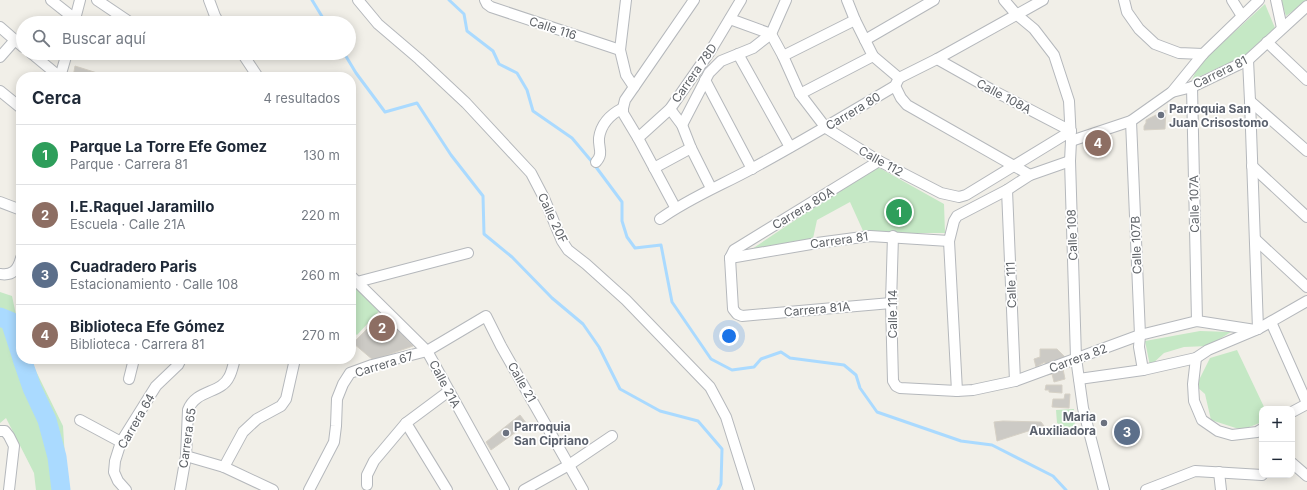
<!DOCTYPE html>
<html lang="es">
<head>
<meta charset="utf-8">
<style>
	body { margin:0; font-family:Inter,sans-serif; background:#f6f6f7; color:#1f2937 }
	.controls { position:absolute; right:12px; bottom:12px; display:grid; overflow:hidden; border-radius:8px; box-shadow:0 2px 10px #0003 }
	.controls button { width:36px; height:36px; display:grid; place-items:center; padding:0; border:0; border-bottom:1px solid #e0e1e3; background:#fff; color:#1f2937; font:20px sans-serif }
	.you { position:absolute; left:729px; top:336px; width:14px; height:14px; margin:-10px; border:3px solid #fff; border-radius:50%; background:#1a73e8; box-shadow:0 0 0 6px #1a73e833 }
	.badge { display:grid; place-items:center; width:26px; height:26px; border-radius:50%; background:#2563eb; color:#fff; font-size:13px; font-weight:700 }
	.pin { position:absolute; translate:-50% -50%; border:2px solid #fff; box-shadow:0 1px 4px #0006 }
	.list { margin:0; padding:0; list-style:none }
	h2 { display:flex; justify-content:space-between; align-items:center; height:52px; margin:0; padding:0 16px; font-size:17px }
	h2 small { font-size:13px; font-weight:400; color:#747a83 }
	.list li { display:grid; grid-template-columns:26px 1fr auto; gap:12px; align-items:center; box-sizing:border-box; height:60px; padding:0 16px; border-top:1px solid #e0e1e3 }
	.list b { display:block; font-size:15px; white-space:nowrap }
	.list p { margin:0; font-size:13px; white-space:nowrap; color:#747a83 }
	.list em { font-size:13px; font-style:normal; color:#747a83 }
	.icon { flex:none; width:22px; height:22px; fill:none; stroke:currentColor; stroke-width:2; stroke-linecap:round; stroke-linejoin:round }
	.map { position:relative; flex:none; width:1307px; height:490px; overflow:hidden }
	.search { position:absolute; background:#fff; box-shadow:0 2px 10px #0003; left:16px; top:16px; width:340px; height:44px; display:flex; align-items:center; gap:10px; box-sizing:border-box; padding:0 14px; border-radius:22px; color:#747a83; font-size:15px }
	.panel { position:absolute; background:#fff; box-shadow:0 2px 10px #0003; left:16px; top:72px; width:340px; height:292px; border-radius:16px }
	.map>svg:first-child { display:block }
	.green { fill:#c5e8c5 }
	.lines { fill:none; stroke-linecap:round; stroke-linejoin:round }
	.stream { stroke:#aadaff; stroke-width:3 }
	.river { stroke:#aadaff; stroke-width:19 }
	.building { fill:#cccac5; stroke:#d6d1c6 }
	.minor-casing { stroke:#b5b8bc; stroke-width:12 }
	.minor { stroke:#fff; stroke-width:10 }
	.worship-dot { fill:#6b7280; stroke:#fff; stroke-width:1.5 }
	.labels { text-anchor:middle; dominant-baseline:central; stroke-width:3.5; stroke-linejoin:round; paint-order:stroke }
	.street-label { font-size:12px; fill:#5f6368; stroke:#fff }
	.worship-label { font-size:12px; font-weight:bold; fill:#5b616d; stroke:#fff; text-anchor:start }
</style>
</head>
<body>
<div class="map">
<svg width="1307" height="490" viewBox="0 0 1307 490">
	<rect width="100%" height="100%" fill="#f1efe8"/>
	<g class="green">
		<path d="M1281 0H1307V1L1286 16Z"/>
		<path d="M1265 4 1275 28 1244 56 1192 80 1195 73 1207 57Z"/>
		<path d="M876 166 944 204 945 233H864L850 202 817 220 812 243 746 253Z"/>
		<path d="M352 282 381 309 357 335 351 330V283Z"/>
		<path d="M0 292 12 296 21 338V359H30L63 426 67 490H36L34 473 6 418 0 423Z"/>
		<path d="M1200 331 1231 332 1208 346 1184 347 1164 353 1150 366 1145 341Z"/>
		<path d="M1237 350 1265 409H1262V422L1242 430 1211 420 1205 394 1196 386 1210 358Z"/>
		<path d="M1074 409 1075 429H1059V424L1057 423 1056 410Z"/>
	</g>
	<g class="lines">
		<g class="stream">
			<path d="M312 0 326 23"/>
			<path d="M449 0 464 14 467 31 493 51 499 64 517 73 527 90 533 111 572 138 593 163 622 202V221L627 237 635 248 661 245 672 302 711 359 732 370 754 367 761 359 781 352 790 358 844 365 856 375 860 388 877 412 961 441 992 445 1053 476 1066 490"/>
			<path d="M344 53 356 73 385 112 417 103 451 155 483 196 484 234 512 257 552 298 583 324 599 347 620 389 660 411 698 421 722 449 721 484 718 490"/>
		</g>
		<g class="river">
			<path d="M0 317 10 321 21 355"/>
			<path d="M22 359 32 388 47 420 57 457 61 490"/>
		</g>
	</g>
	<g class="building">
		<path d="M75 66 110 77H73Z"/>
		<path d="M1166 110 1165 129 1144 130V126L1146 123V120Z"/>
		<path d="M383 313 413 346 373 360 353 343Z"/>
		<path d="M1040 349H1057L1065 357 1045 365V362L1036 367 1034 359 1040 357Z"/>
		<path d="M1063 369 1065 379 1054 382 1052 374 1047 375 1046 372Z"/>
		<path d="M1046 385H1062V393L1049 392V390H1045Z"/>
		<path d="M1065 394H1070L1069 408 1052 407 1053 399H1064Z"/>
		<path d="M520 415 527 424 491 450 486 442Z"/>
		<path d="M1003 421 1041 422 1044 426 997 441 994 422Z"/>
	</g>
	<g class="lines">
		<defs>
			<g id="minor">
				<path d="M51 0 75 19"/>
				<path d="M97 0 131 23"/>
				<path d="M209 0 215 16 219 23"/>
				<path d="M358 0 378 24 419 59 466 103 531 173 544 198 562 241 568 250 586 264 626 300 710 387 726 417 749 490"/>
				<path d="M485 0 487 4 491 7 620 50"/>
				<path d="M626 0 620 50 626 75 634 87 625 100 623 108V113L638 138 675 207"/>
				<path d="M847 0 855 20 873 56 899 78"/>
				<path d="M1004 0 1016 14 1034 29 1054 55 1069 101 1071 141 1070 161 1076 358 1083 408 1104 490"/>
				<path d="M1124 0 1127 12 1139 29 1155 44 1179 53 1203 54"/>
				<path d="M1232 0 1242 16"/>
				<path d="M1276 0 1282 28"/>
				<path d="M730 19 771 34 783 56 800 94 826 128 879 161 941 193 959 197 966 195 1071 131"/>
				<path d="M74 23 80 0"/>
				<path d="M0 27 23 47"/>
				<path d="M865 40 934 0"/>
				<path d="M1267 42 1307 80"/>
				<path d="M31 53 60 77"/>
				<path d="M242 53 258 77"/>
				<path d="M738 54 790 147"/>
				<path d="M783 56 855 20"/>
				<path d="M0 57 15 40"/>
				<path d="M937 59 994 91 1071 131"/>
				<path d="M1248 60 1250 101 1258 329"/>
				<path d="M60 77 67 53"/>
				<path d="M705 80 752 169"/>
				<path d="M895 86 901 98 907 105 1030 175"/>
				<path d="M634 87 694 0"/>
				<path d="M1192 87 1197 321"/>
				<path d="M0 91 21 108"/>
				<path d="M1172 92 1192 87 1248 60 1307 6"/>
				<path d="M800 94 873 56"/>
				<path d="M1250 101 1307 151"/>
				<path d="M670 109 682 125 691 148 711 188"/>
				<path d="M1131 121 1140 335 1139 347 1143 370"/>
				<path d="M682 125 709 73 721 61 753 48 771 34 786 0"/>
				<path d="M638 138 670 109 711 50 741 0"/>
				<path d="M1071 141 1131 121 1172 92 1203 54 1259 0"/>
				<path d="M596 162C604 153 598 148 599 138 601 124 611 114 623 108"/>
				<path d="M1252 166 1307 217"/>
				<path d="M654 168 691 148"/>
				<path d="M1007 190 1015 381"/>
				<path d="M0 202 21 210"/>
				<path d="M660 219C689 198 722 185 753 168 801 142 848 114 895 86L899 78 937 59 1043 0"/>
				<path d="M893 236 891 303 893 381 896 386 900 388 957 391 973 390 1015 381 1140 335 1197 321 1255 330"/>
				<path d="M1255 239 1307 287"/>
				<path d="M730 258 817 243 870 236 949 241"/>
				<path d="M730 258 733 309 737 314 742 316 891 303"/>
				<path d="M730 258 734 250 739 247 879 161"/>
				<path d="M0 274C12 276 18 270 21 258"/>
				<path d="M351 276 427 351 504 490"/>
				<path d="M357 282 468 253"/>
				<path d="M1271 322 1307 403"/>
				<path d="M1196 358 1193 384 1194 401 1202 420 1218 431 1232 435 1257 432 1262 429"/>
				<path d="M129 379 134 359"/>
				<path d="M1079 379 1143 370 1196 358 1208 350 1258 329 1307 301"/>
				<path d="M957 391 949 241 954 221 957 216 1007 190 1030 175 1070 161"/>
				<path d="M1292 412 1307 404"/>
				<path d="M80 420 121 442"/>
				<path d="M406 423 447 490"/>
				<path d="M0 431H5L9 436 14 446 9 490"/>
				<path d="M186 456 224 467 273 490"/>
				<path d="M1292 463 1307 476"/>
				<path d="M224 467 243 432 257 419 281 406 286 399 295 359"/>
				<path d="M1219 472 1221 490"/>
				<path d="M367 485V475L374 461 406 423 449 391"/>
				<path d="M126 490 118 481 114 472 115 461 121 442 156 386 178 365 181 359"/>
				<path d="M180 490 186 456 188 410C196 389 221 394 229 377 232 372 233 365 235 359"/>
				<path d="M309 490 334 442 336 426 337 399 343 384 350 373 372 365 427 351 486 316 501 346 583 490"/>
				<path d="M524 490 569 465 612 436"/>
				<path d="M1146 490 1195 471 1262 475"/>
			</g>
		</defs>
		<use href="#minor" class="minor-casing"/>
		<use href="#minor" class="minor"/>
	</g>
	<g class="worship-dot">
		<circle cx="1161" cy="115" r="4"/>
		<circle cx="1104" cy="423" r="4"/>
		<circle cx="506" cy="433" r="4"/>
	</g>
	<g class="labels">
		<g class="street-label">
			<text transform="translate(553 28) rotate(18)">Calle 116</text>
			<text transform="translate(1220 72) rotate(-26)">Carrera 81</text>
			<text transform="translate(694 73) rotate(-55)">Carrera 78D</text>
			<text transform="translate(1004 96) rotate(28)">Calle 108A</text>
			<text transform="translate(853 111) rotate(-31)">Carrera 80</text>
			<text transform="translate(881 161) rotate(29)">Calle 112</text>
			<text transform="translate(1194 204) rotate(-91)">Calle 107A</text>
			<text transform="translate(803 208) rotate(-31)">Carrera 80A</text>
			<text transform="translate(553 218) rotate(65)">Calle 20F</text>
			<text transform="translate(1072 235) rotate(-92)">Calle 108</text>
			<text transform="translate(839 240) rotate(-8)">Carrera 81</text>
			<text transform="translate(1136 245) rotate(-92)">Calle 107B</text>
			<text transform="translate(1011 285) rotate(-92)">Calle 111</text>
			<text transform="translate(817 309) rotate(-5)">Carrera 81A</text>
			<text transform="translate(892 314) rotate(-90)">Calle 114</text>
			<text transform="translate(1078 358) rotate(-20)">Carrera 82</text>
			<text transform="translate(384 364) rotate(-17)">Carrera 67</text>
			<text transform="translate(522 382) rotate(60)">Calle 21</text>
			<text transform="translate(445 384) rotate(62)">Calle 21A</text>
			<text transform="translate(136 421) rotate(-60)">Carrera 64</text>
			<text transform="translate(187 438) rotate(-82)">Carrera 65</text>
		</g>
		<g class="worship-label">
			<text x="1169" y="108">Parroquia San<tspan x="1169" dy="14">Juan Crisostomo</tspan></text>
			<text x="1096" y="416" text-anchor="end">Maria<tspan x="1096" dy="14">Auxiliadora</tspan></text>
			<text x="514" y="426">Parroquia<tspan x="514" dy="14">San Cipriano</tspan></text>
		</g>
	</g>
</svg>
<div class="controls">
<button>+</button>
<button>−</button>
</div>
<div class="you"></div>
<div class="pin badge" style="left:899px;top:212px;background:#2e9e5b">1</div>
<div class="pin badge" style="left:382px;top:328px;background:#8d6e63">2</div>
<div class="pin badge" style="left:1127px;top:432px;background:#5c6f8a">3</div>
<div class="pin badge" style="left:1098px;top:143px;background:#8d6e63">4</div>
<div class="search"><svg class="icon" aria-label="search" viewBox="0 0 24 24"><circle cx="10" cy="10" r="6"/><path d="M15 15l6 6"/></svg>Buscar aquí</div>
<section class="panel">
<h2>Cerca<small>4 resultados</small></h2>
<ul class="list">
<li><span class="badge" style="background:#2e9e5b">1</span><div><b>Parque La Torre Efe Gomez</b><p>Parque · Carrera 81</p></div><em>130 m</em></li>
<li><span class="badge" style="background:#8d6e63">2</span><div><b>I.E.Raquel Jaramillo</b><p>Escuela · Calle 21A</p></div><em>220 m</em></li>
<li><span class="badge" style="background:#5c6f8a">3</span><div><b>Cuadradero Paris</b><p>Estacionamiento · Calle 108</p></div><em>260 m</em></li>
<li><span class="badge" style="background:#8d6e63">4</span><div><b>Biblioteca Efe Gómez</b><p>Biblioteca · Carrera 81</p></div><em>270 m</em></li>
</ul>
</section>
</div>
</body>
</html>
